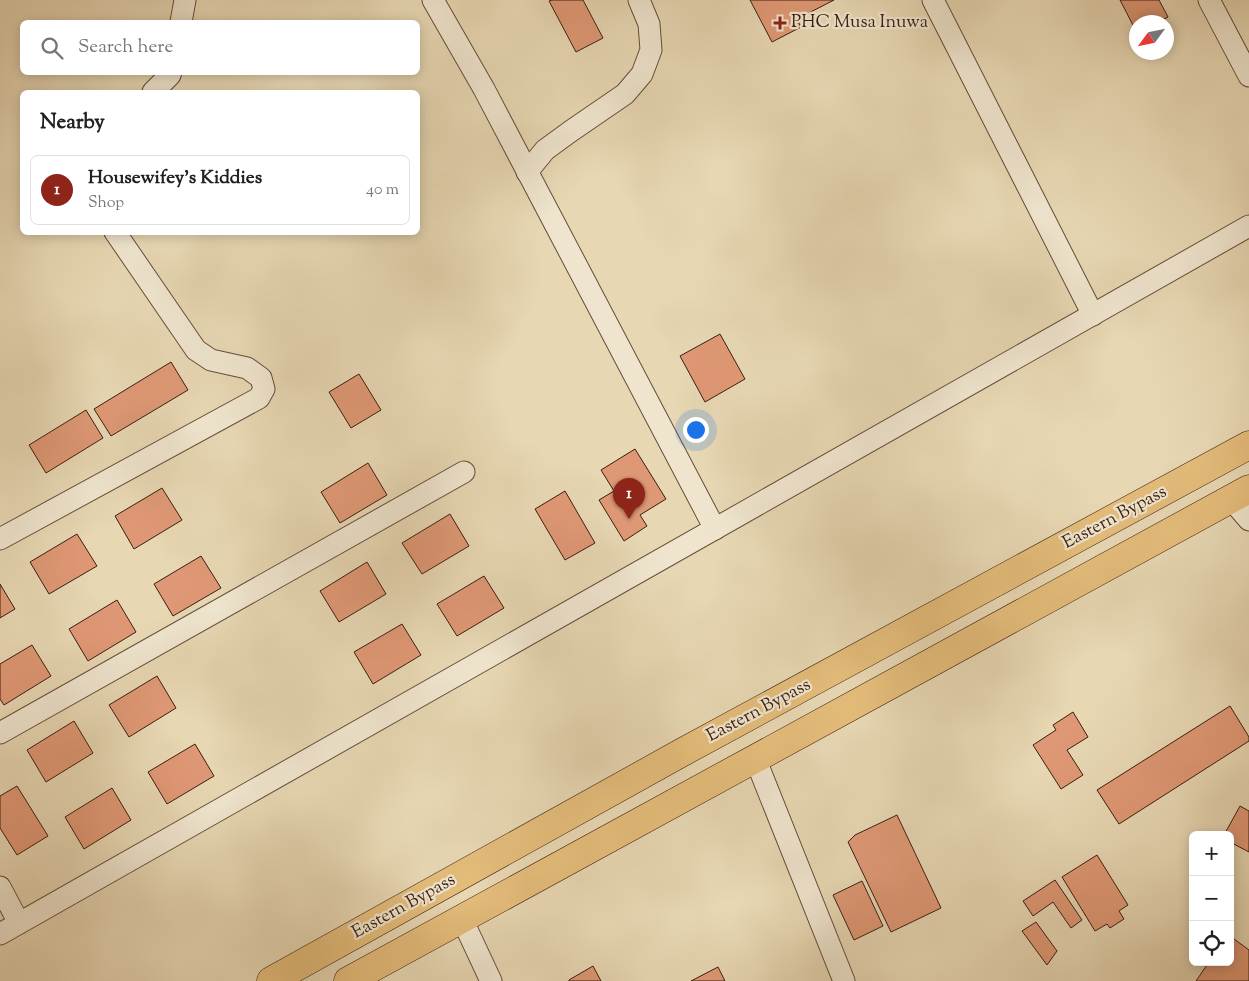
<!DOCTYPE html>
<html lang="en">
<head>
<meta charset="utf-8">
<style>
	body { margin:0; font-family:"Sorts Mill Goudy",serif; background:#f6f6f6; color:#202124 }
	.controls { position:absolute; right:15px; bottom:15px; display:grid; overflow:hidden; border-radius:8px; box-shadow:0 2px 12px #0003 }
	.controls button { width:45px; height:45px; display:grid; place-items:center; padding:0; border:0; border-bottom:1px solid #e0e0e0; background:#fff; color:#202124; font:25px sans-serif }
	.compass { position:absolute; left:1129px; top:15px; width:45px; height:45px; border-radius:50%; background:#fff; box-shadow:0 2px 12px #0003; rotate:237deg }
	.you { position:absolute; left:695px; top:429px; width:18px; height:18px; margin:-12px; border:4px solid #fff; border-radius:50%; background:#1a73e8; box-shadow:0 0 0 8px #1a73e833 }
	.badge { display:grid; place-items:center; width:32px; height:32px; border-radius:50%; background:#8f2418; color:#fff; font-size:16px; font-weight:700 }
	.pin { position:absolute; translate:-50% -41px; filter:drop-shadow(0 1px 2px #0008) }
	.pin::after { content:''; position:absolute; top:26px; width:18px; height:15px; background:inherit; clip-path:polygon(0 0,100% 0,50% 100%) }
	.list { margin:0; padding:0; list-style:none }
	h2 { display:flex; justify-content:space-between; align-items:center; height:65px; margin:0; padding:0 20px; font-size:21px }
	h2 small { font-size:16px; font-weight:400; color:#757577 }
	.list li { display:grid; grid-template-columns:32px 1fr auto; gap:15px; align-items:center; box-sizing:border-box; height:70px; margin:0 10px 10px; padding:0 10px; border:1px solid #e0e0e0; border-radius:8px }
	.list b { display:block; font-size:19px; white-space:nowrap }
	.list p { margin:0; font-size:16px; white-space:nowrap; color:#757577 }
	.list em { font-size:16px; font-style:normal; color:#757577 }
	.icon { flex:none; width:28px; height:28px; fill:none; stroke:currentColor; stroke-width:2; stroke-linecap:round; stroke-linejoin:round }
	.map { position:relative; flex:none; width:1249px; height:981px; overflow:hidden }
	.search { position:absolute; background:#fff; box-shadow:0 2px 12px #0003; left:20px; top:20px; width:400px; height:55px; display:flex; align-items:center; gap:12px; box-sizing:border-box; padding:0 18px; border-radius:8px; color:#757577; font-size:19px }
	.panel { position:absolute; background:#fff; box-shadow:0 2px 12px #0003; left:20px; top:90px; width:400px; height:145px; border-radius:8px }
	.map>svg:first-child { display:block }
	.building { fill:#df9875; stroke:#3b1e10 }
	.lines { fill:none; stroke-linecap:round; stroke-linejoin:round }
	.street-casing { stroke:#664c39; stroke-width:23 }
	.primary-casing { stroke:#3b1e10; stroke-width:29 }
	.street { stroke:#efe5ce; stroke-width:21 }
	.primary { stroke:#e4bc7a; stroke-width:28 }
	.poi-dot { fill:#8f2418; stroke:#efe5ce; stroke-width:2 }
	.labels { text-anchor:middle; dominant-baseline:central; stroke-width:4.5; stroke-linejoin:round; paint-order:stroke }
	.poi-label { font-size:18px; fill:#3b1e10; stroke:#efe5ce; text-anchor:start }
	.street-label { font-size:18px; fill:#3b1e10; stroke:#efe5ce }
</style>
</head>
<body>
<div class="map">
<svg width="1249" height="981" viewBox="0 0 1249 981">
	<rect width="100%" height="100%" fill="#e7d7b3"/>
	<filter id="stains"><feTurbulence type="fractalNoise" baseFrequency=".004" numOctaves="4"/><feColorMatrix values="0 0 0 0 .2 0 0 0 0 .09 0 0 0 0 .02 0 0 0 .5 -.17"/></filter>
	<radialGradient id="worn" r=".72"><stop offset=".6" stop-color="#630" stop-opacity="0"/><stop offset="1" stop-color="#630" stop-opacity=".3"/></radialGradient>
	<g class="building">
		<path d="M552 0H583L603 38 576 52 549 1Z"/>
		<path d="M750 0H834L797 19 801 27 772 42Z"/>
		<path d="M1120 0H1159L1168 17 1158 22H1136V31Z"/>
		<path d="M720 334 745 379 705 402 680 356Z"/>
		<path d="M171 362 188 390 111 436 94 409Z"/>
		<path d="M359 374 381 410 351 428 329 392Z"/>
		<path d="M86 410 103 438 46 473 29 445Z"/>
		<path d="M635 449 666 499 640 515 647 526 624 541 599 500 614 491 601 470Z"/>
		<path d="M368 463 387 495 340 523 321 492Z"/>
		<path d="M162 488 182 520 134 549 115 516Z"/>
		<path d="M565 491 595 543 565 560 535 509Z"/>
		<path d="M450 514 469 546 422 574 402 543Z"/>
		<path d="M77 534 97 566 49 594 30 562Z"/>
		<path d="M201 556 221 588 173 616 154 584Z"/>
		<path d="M367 562 386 594 339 622 320 591Z"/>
		<path d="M484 576 504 608 457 636 437 604Z"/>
		<path d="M0 584 15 609 0 618Z"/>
		<path d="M117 600 136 632 88 661 69 629Z"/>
		<path d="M402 624 421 655 373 684 354 652Z"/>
		<path d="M32 645 51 676 4 705 0 699V664Z"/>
		<path d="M157 676 176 708 129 737 109 705Z"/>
		<path d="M1230 706 1249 737V741L1119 824 1097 790Z"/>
		<path d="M1073 712 1088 737 1067 750 1083 775 1061 789 1033 745 1056 730 1053 725Z"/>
		<path d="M74 721 93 753 46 782 27 750Z"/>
		<path d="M195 744 214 776 167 804 148 772Z"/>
		<path d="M17 786 48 836 17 855 0 828V796Z"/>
		<path d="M112 788 131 820 84 849 65 817Z"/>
		<path d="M1240 806 1249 811V852L1230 842V835H1224Z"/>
		<path d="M897 815 941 908 891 932 848 842 855 835Z"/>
		<path d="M1097 855 1128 905 1119 911 1124 919 1110 928 1107 924 1095 931 1062 877Z"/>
		<path d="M1055 880 1082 920 1071 928 1053 902 1033 916 1023 901Z"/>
		<path d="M862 881 883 926 854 940 833 895Z"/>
		<path d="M1036 922 1057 951 1047 965 1022 931Z"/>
		<path d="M1230 936 1249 950V981H1196L1209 962H1230Z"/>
		<path d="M593 966 601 981H569V980Z"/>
		<path d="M718 967 725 981H691Z"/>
	</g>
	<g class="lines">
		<defs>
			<g id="street">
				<path d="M433 0 484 89 715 529"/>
				<path d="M933 0 1093 315"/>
				<path d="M1209 0 1249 76"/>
				<path d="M181 22 185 0"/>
				<path d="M153 92 170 75 171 72"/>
				<path d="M527 172 545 150 571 131 625 94 642 74 651 50 649 24 639 0"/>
				<path d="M1231 499 1249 520"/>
				<path d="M0 539 259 398 264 389 261 378 247 368 211 360 196 350 115 232"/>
				<path d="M0 733 464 472"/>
				<path d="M755 758 844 981"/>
				<path d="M0 887 19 923"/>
				<path d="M462 919 491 981"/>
				<path d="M0 934 1249 226"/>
			</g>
			<g id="primary">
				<path d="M271 981 681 753 1249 445"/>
				<path d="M348 981 1249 489"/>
			</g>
		</defs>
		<use href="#street" class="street-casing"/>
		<use href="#primary" class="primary-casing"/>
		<use href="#street" class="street"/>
		<use href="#primary" class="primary"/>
	</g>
	<path class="poi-dot" d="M777.5 15.5h5v5h5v5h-5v5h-5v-5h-5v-5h5z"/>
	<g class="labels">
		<g class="poi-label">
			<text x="791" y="23">PHC Musa Inuwa</text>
		</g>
		<g class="street-label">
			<text transform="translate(1115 518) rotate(-28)">Eastern Bypass</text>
			<text transform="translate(759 711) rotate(-28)">Eastern Bypass</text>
			<text transform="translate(404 907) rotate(-29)">Eastern Bypass</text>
		</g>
	</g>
	<rect width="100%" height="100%" filter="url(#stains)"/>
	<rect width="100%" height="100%" fill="url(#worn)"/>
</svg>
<div class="controls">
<button>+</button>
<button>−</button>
<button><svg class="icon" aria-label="locate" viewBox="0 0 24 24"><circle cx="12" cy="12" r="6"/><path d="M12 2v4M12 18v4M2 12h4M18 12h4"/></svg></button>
</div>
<svg class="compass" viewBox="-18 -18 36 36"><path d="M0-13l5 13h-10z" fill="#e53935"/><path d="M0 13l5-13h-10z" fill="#757577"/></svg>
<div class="you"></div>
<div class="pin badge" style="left:629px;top:519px">1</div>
<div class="search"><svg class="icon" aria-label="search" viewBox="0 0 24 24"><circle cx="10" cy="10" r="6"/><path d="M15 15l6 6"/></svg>Search here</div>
<section class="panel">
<h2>Nearby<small></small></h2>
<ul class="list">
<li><span class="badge">1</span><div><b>Housewifey’s Kiddies</b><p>Shop</p></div><em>40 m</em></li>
</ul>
</section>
</div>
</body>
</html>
